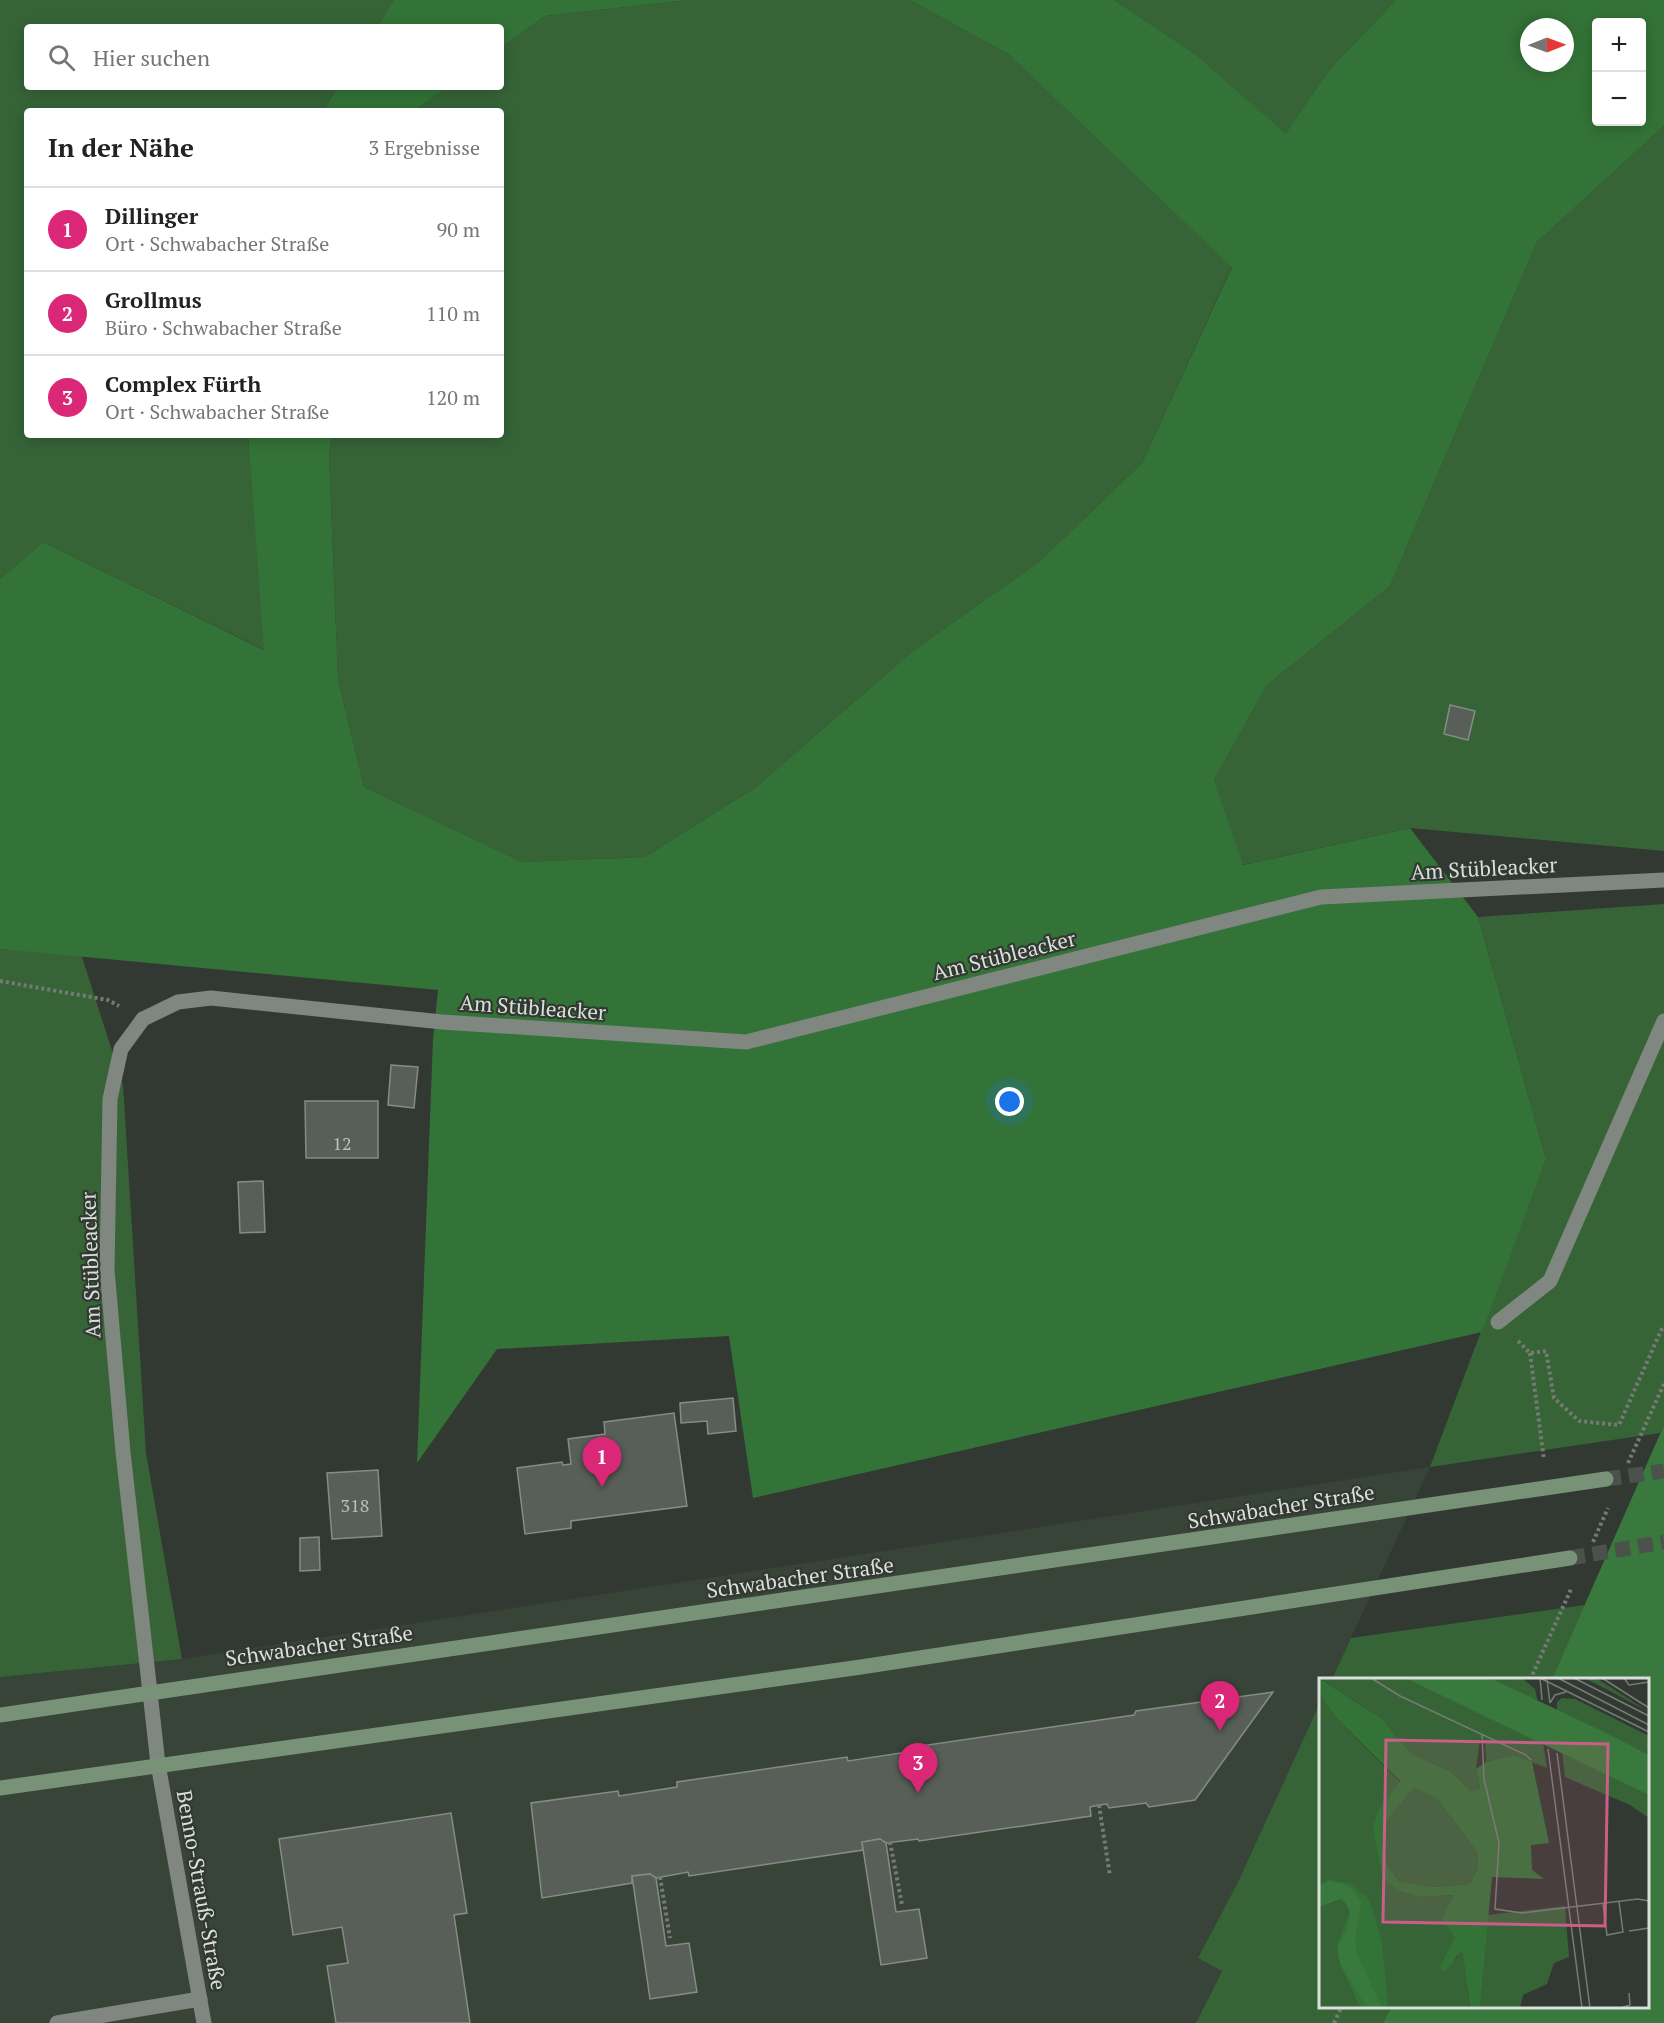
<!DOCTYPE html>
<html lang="de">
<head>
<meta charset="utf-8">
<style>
	body { margin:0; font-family:"PT Serif",serif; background:#f6f6f6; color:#222 }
	.controls { position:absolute; right:18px; top:18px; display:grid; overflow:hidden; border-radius:6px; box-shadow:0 3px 15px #0003 }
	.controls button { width:54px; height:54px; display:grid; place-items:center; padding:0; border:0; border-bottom:2px solid #e0e0e0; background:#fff; color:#222; font:30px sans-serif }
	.compass { position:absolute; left:1520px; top:18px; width:54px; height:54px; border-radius:50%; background:#fff; box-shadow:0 3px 15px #0003; rotate:89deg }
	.you { position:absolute; left:1010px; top:1102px; width:21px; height:21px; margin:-15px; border:4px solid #fff; border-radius:50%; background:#1a73e8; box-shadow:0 0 0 9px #1a73e833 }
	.badge { display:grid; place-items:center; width:39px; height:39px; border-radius:50%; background:#db2777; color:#fff; font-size:20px; font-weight:700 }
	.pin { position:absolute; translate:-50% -50px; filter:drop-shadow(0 2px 3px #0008) }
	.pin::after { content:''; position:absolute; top:32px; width:21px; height:18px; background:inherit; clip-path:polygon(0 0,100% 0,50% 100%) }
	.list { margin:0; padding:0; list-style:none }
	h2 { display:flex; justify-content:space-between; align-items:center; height:78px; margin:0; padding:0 24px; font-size:26px }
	h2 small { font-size:20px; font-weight:400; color:#767676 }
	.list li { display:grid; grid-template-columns:39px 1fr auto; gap:18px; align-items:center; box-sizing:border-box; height:84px; padding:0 24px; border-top:2px solid #e0e0e0 }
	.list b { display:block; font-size:22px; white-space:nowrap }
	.list p { margin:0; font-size:20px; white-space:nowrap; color:#767676 }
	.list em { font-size:20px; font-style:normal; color:#767676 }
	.icon { flex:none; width:33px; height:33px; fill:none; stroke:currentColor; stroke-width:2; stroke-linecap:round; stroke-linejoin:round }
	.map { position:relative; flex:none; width:1664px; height:2023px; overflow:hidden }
	.search { position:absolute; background:#fff; box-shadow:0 3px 15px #0003; left:24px; top:24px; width:480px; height:66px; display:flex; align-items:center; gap:15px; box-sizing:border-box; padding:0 21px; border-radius:6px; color:#767676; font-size:22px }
	.panel { position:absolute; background:#fff; box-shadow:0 3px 15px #0003; left:24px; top:108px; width:480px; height:330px; border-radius:6px }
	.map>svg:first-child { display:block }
	.built { fill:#384438 }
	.green { fill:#366437 }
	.forest { fill:#347337; fill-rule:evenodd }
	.water { fill:#3a793d }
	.building { fill:#585f58; stroke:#858c85; stroke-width:1.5 }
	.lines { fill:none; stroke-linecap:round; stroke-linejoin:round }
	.secondary-tunnel { stroke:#4b524b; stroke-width:15; stroke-dasharray:15 8; stroke-linecap:butt }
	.path { stroke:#747a74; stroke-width:4; stroke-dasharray:3 3; stroke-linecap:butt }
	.service { stroke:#808780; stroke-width:15 }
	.minor { stroke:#808780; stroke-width:15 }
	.secondary { stroke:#789278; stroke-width:15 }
	.labels { text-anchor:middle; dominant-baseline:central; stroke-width:4.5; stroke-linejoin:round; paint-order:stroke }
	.number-label { font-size:18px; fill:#babfba }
	.street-label { font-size:21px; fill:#dbdfdb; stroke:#323932 }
	.inset-river { fill:none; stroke:#3a793d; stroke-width:3 }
	.inset-road { fill:none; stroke:#767b76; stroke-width:1.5 }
	.view { fill:#cb5e88; fill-opacity:0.15; stroke:#cb5e88; stroke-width:3 }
	.inset-edge { fill:none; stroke:#dbdfdb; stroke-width:3 }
</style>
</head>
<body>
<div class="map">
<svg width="1664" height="2023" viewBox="0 0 1664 2023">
	<rect width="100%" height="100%" fill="#323932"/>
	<path class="built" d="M1430 1467 1332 1679 1320 1680V1703L1238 1882 1198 1958 1222 1970 1196 2023H0V1677L182 1659Z"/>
	<g class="green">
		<path d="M0 0H394L377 27H27V87H338L323 111H27V435H248L265 650 43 542 0 579Z"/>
		<path d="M689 0H910L1008 54 1232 266 1142 463 1039 562 914 650 756 787 645 857 522 862 364 787 338 679 329 454 332 435H501V111H414L448 87H501V48L545 16Z"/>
		<path d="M1114 0H1396L1329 70 1286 135 1195 54Z"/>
		<path d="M1664 126V851L1410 828 1242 865 1214 780 1267 685 1390 586 1537 242Z"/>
		<path d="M1664 904V1425L1660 1433 1430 1467 1546 1159 1478 917Z"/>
		<path d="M0 949 81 954 123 1085 146 1453 182 1659 0 1677Z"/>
		<path d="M1585 1605 1552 1679H1332L1351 1638Z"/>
		<path d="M1320 1703V2006L1391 2007 1383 2023H1196L1222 1971 1198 1958 1238 1882Z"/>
	</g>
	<g class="forest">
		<path d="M394 0H689L545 16 501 48V27H377Z"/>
		<path d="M910 0H1114L1195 54 1286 134 1329 70 1396 0H1664V126L1537 242 1390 586 1267 685 1214 780 1243 865 1410 828 1478 917 1546 1159 1482 1332 753 1498 729 1336 497 1349 417 1463 433 1039 438 990 0 949V579L43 542 264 650 248 435H332L329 454 338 679 364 787 522 862 645 857 756 787 914 650 1039 562 1142 463 1232 267 1008 54ZM1596 22H1642V122H1596ZM1529 27H1565V63H1529Z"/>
		<path d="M338 87H448L414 111H323Z"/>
	</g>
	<path class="water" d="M1664 1425V2023H1383L1391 2007 1648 2006V1680L1552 1679Z"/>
	<g class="building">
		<path d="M1450 705 1475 711 1468 740 1444 734Z"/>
		<path d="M391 1065 418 1067 414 1108 388 1105Z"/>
		<path d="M305 1101H378V1158H306Z"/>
		<path d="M263 1181 265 1232 240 1233 238 1182Z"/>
		<path d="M733 1398 736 1431 708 1434 707 1421 681 1423 680 1403Z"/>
		<path d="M674 1413 687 1506 571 1521V1528L525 1534 517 1468 562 1462 563 1465 571 1464 568 1439 605 1434 604 1422Z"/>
		<path d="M378 1470 382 1536 332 1539 327 1473Z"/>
		<path d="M319 1537 320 1570 300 1571V1538Z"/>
		<path d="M1273 1692 1195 1800 1149 1807 1146 1803 1109 1808 1107 1804 1099 1805 1090 1807 1091 1816 919 1841 918 1839 886 1843 880 1839 862 1842 863 1850 689 1876 688 1872 656 1878 650 1874 632 1876V1883L542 1898 531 1803 618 1791 619 1796 677 1787V1782L847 1757 848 1761 908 1752 907 1748 1134 1715 1136 1711Z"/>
		<path d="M451 1813 467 1913 454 1915 470 2023H336L327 1966 348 1963 342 1927 293 1935 279 1839Z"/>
		<path d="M880 1839 886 1843 896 1912 919 1909 927 1958 881 1965 862 1842Z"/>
		<path d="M650 1874 656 1878 666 1946 689 1943 697 1992 650 1999 632 1876Z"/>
	</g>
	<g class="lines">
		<g class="secondary-tunnel">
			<path d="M1606 1479 1664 1471"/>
			<path d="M1570 1558 1664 1542"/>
		</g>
		<g class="path">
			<path d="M0 981 108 1000 119 1006"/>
			<path d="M1518 1341 1530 1353 1546 1351 1554 1398 1579 1421 1619 1425 1663 1326"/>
			<path d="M1530 1353 1544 1460"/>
			<path d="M1628 1463 1664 1384"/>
			<path d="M1593 1542 1608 1508"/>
			<path d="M1530 1680 1572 1587"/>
			<path d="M1099 1805 1110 1876"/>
			<path d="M890 1842 902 1905"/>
			<path d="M660 1877 670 1938"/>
			<path d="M1334 2023 1342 2006"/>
		</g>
		<g class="service">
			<path d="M143 1019 178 1002 211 998 442 1022 746 1042 1321 897 1664 880"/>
			<path d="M1498 1322 1550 1281 1664 1021"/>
			<path d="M57 2023 200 1999"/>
		</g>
		<path class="minor" d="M143 1019 121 1049 110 1099 107 1270 123 1452 158 1764 204 2023"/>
		<g class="secondary">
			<path d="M0 1715 1606 1479"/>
			<path d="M0 1788 861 1667 1570 1558"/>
		</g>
	</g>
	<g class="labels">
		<g class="number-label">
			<text x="342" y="1143">12</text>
			<text x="355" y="1505">318</text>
		</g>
		<g class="street-label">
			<text transform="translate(1484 868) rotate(-3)">Am Stübleacker</text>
			<text transform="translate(1004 955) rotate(-14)">Am Stübleacker</text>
			<text transform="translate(533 1007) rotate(4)">Am Stübleacker</text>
			<text transform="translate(90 1265) rotate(-92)">Am Stübleacker</text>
			<text transform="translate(1281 1506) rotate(-9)">Schwabacher Straße</text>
			<text transform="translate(800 1577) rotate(-8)">Schwabacher Straße</text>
			<text transform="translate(319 1645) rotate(-8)">Schwabacher Straße</text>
			<text transform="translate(202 1890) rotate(80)">Benno-Strauß-Straße</text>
		</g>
	</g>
	<g transform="translate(1319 1678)">
		<rect width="330" height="330" fill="#323932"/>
		<path d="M86 0 224 65 228 90 194 77 167 84 166 63 161 61 157 91 161 110 152 113 131 93 93 76 62 40 2 1ZM171 0H203L216 11 219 24ZM265 0H277L330 34 289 12ZM0 15 16 39 81 104 59 132 64 201 102 219 136 217 123 241 137 260 120 289 137 281 143 271 151 330H69L37 212 30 205 9 201 0 206ZM243 20 256 21 330 58V77L238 33V24ZM243 74 330 117V140L311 127 246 99ZM95 110 117 120 159 175V189L151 206 114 209 80 203 67 185 65 146ZM20 222 28 227 30 235 17 268 20 285 41 330H0V230ZM246 228 250 279 235 285 228 306 204 317 201 330H161L169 237Z" fill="#366437"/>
		<path d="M0 0 62 40 93 76 131 93 152 113 161 110 157 91 167 84 194 77 213 84 230 165 212 167 213 192 225 201 173 199 161 330 151 329 143 272 126 294 120 289 136 260 123 241 135 217 102 219 81 213 64 201 54 150 59 132 81 103 16 39 0 15ZM95 110 117 120 159 175V189L151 206 114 209 80 203 67 185 65 146ZM9 201 30 205 50 221 63 264 69 330H41L20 285 17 268 30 235 28 227 20 222 0 230V206Z" fill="#347337" fill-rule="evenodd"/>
		<path d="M86 0H171L287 55 330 77V117ZM11 203 30 208 42 223 36 261 38 276 63 330H48L21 285 19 269 34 240 24 220 0 229V209Z" fill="#3a793d"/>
		<path class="inset-river" d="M30 254 34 225"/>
		<path class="inset-road" d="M52 0 81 18 207 77 212 82M221 0 223 22M221 0 330 54M239 0 330 47M255 0 330 38M283 0 330 30M305 0 310 7 330 4M228 2 231 25M231 25 236 17 247 14M163 56 165 101 180 165 176 231 203 235 319 221 330 223M229 71 263 330M238 75 271 330M284 226 288 257 304 254 300 224M310 253 330 250M301 330 311 327 310 315"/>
		<path class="view" d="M67 62 289 66 286 248 64 244Z"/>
		<rect width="330" height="330" class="inset-edge"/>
	</g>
</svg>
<div class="controls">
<button>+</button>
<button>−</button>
</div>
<svg class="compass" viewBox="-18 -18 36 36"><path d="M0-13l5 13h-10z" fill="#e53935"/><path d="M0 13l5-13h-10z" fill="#767676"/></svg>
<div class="you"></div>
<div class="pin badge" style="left:602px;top:1487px">1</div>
<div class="pin badge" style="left:1220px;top:1731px">2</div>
<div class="pin badge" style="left:918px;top:1793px">3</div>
<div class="search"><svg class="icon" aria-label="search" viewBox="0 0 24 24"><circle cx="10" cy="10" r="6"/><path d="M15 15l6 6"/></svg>Hier suchen</div>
<section class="panel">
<h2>In der Nähe<small>3 Ergebnisse</small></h2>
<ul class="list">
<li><span class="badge">1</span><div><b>Dillinger</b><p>Ort · Schwabacher Straße</p></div><em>90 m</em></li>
<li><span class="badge">2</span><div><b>Grollmus</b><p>Büro · Schwabacher Straße</p></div><em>110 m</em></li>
<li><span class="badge">3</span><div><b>Complex Fürth</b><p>Ort · Schwabacher Straße</p></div><em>120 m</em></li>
</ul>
</section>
</div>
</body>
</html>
